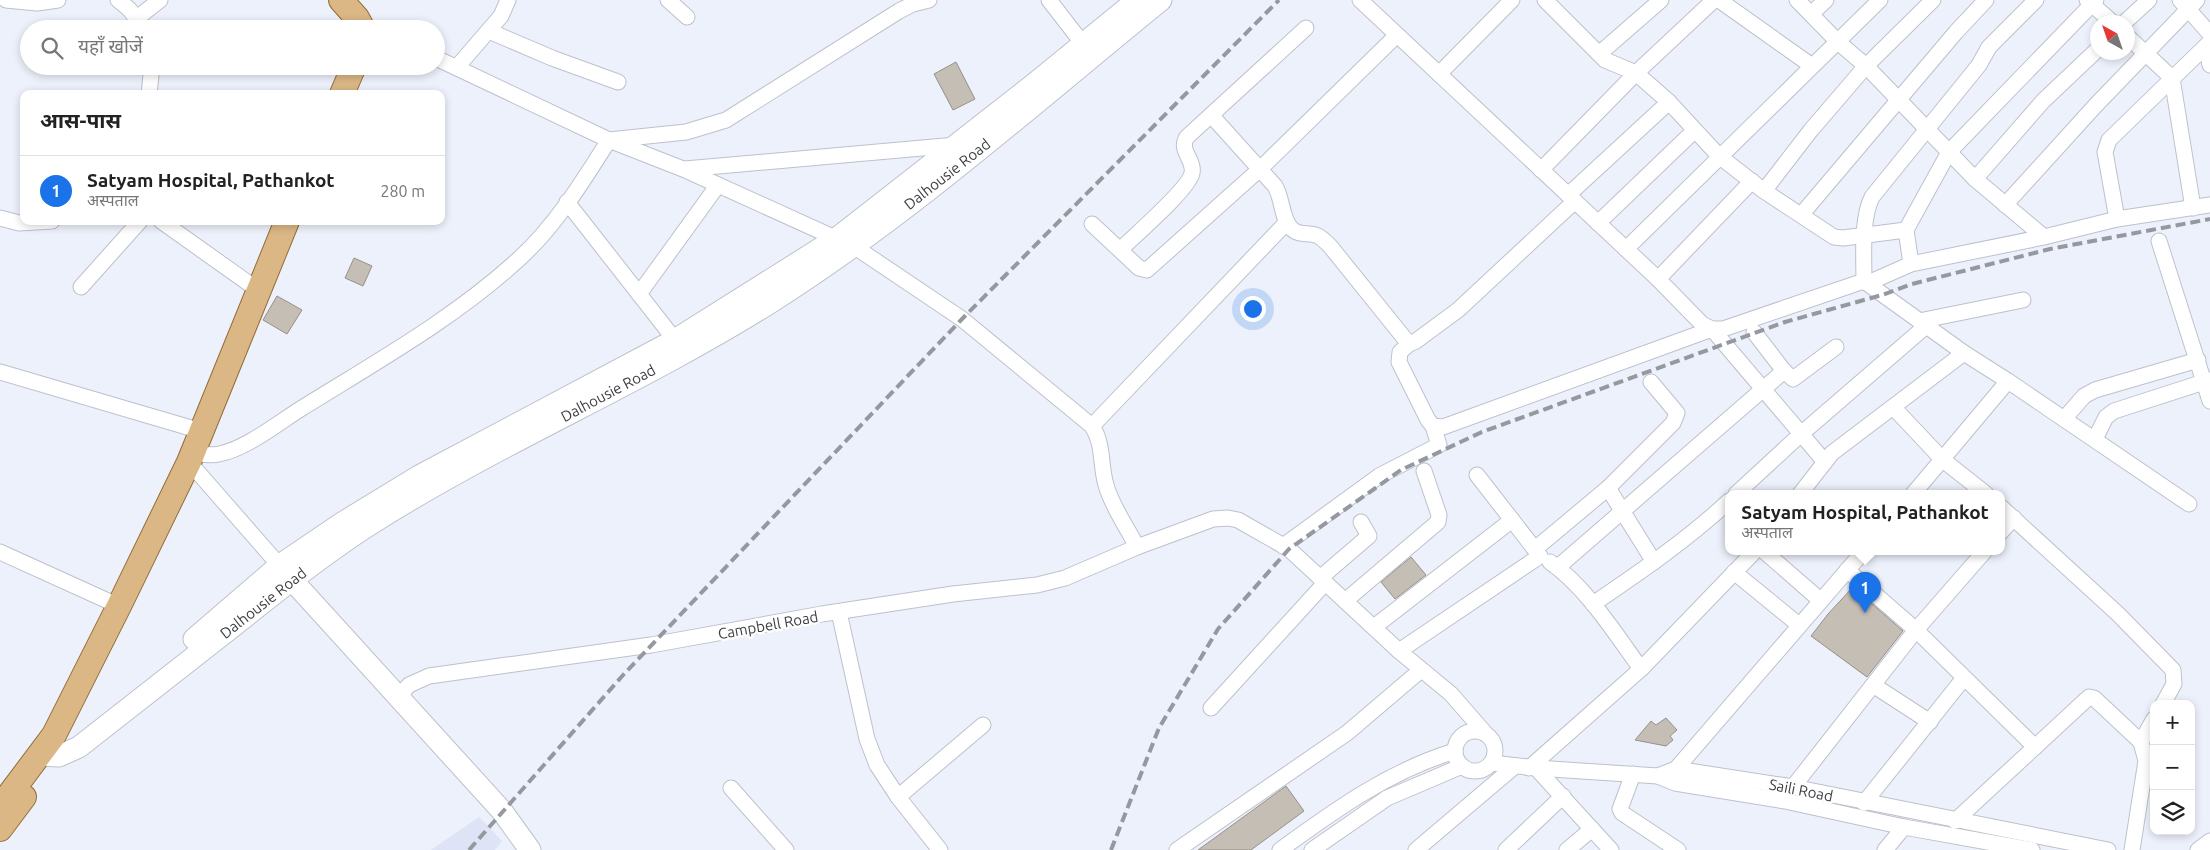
<!DOCTYPE html>
<html lang="hi">
<head>
<meta charset="utf-8">
<style>
	body { margin:0; font-family:Ubuntu,"Noto Sans Devanagari",sans-serif; background:#f6f6f6; color:#222 }
	.controls { position:absolute; right:15px; bottom:15px; display:grid; overflow:hidden; border-radius:10px; box-shadow:0 2px 8px #0003 }
	.controls button { width:45px; height:45px; display:grid; place-items:center; padding:0; border:0; border-bottom:1px solid #e0e0e0; background:#fff; color:#222; font:25px sans-serif }
	.compass { position:absolute; left:2090px; top:15px; width:45px; height:45px; border-radius:50%; background:#fff; box-shadow:0 2px 8px #0003; rotate:320deg }
	.you { position:absolute; left:1252px; top:308px; width:18px; height:18px; margin:-12px; border:4px solid #fff; border-radius:50%; background:#1a73e8; box-shadow:0 0 0 8px #1a73e833 }
	.badge { display:grid; place-items:center; width:32px; height:32px; border-radius:50%; background:#1a73e8; color:#fff; font-size:16px; font-weight:700 }
	.pin { position:absolute; translate:-50% -41px; filter:drop-shadow(0 1px 2px #0008) }
	.pin::after { content:''; position:absolute; top:26px; width:18px; height:15px; background:inherit; clip-path:polygon(0 0,100% 0,50% 100%) }
	.popup { position:absolute; left:1725px; top:490px; width:280px; height:65px; box-sizing:border-box; display:grid; place-content:center; border-radius:10px; background:#fff; filter:drop-shadow(0 1px 4px #0005); font-size:16px; white-space:nowrap; color:#767676 }
	.popup b { font-size:19px; color:#222 }
	.popup::after { content:''; position:absolute; left:50%; top:100%; margin-left:-10px; border:10px solid transparent; border-top-color:#fff }
	.list { margin:0; padding:0; list-style:none }
	h2 { display:flex; justify-content:space-between; align-items:center; height:65px; margin:0; padding:0 20px; font-size:21px }
	h2 small { font-size:16px; font-weight:400; color:#767676 }
	.list li { display:grid; grid-template-columns:32px 1fr auto; gap:15px; align-items:center; box-sizing:border-box; height:70px; padding:0 20px; border-top:1px solid #e0e0e0 }
	.list b { display:block; font-size:19px; white-space:nowrap }
	.list p { margin:0; font-size:16px; white-space:nowrap; color:#767676 }
	.list em { font-size:16px; font-style:normal; color:#767676 }
	.icon { flex:none; width:28px; height:28px; fill:none; stroke:currentColor; stroke-width:2; stroke-linecap:round; stroke-linejoin:round }
	.map { position:relative; flex:none; width:2210px; height:850px; overflow:hidden }
	.search { position:absolute; background:#fff; box-shadow:0 2px 8px #0003; left:20px; top:20px; width:425px; height:55px; display:flex; align-items:center; gap:12px; box-sizing:border-box; padding:0 18px; border-radius:28px; color:#767676; font-size:19px }
	.panel { position:absolute; background:#fff; box-shadow:0 2px 8px #0003; left:20px; top:90px; width:425px; height:135px; border-radius:10px }
	.map>svg:first-child { display:block }
	.built { fill:#dee3f5 }
	.building { fill:#c5beb5; stroke:#979088 }
	.lines { fill:none; stroke-linecap:round; stroke-linejoin:round }
	.street-casing { stroke:#bdc1cb; stroke-width:17 }
	.secondary-casing { stroke:#bdc1cb; stroke-width:23 }
	.primary-casing { stroke:#926d38; stroke-width:26 }
	.street { stroke:#fff; stroke-width:15 }
	.secondary { stroke:#fff; stroke-width:21 }
	.primary { stroke:#dab785; stroke-width:24 }
	.rail { stroke:#95989f; stroke-width:4; stroke-dasharray:10 5; stroke-linecap:butt }
	.labels { text-anchor:middle; dominant-baseline:central; stroke-width:5; stroke-linejoin:round; paint-order:stroke }
	.street-label { font-size:15px; fill:#3b3d41; stroke:#fefefe }
</style>
</head>
<body>
<div class="map">
<svg width="2210" height="850" viewBox="0 0 2210 850">
	<rect width="100%" height="100%" fill="#edf1fb"/>
	<path class="built" d="M479 817 502 841 495 850H431Z"/>
	<g class="building">
		<path d="M956 62 975 99 953 110 934 74Z"/>
		<path d="M354 258 372 266 363 286 345 278Z"/>
		<path d="M277 296 302 310 287 334 263 320Z"/>
		<path d="M1411 557 1426 575 1395 599 1381 582Z"/>
		<path d="M1853 587 1903 631 1867 677 1811 636 1828 614Z"/>
		<path d="M1666 718 1677 730 1670 736 1673 740 1666 746 1635 740 1651 721 1656 725Z"/>
		<path d="M1286 786 1304 811 1251 850H1198Z"/>
	</g>
	<g class="lines">
		<defs>
			<g id="street">
				<path d="M6 0 37 3 58 0"/>
				<path d="M118 0 129 9 145 29"/>
				<path d="M668 0 687 17"/>
				<path d="M1049 0 1083 44"/>
				<path d="M1360 0 1658 279 1702 324 1712 329H1723L1864 281 1964 353 2008 381 1913 494"/>
				<path d="M1545 0 1605 60 1636 73 1669 102 1719 156 1764 191 1834 237 1843 238 1906 230"/>
				<path d="M1719 0 1812 66"/>
				<path d="M1797 0 1838 42 1866 66 1975 179 2044 237"/>
				<path d="M2087 0 2112 22"/>
				<path d="M2180 0 2210 34"/>
				<path d="M1811 14 1826 0"/>
				<path d="M137 18 160 0"/>
				<path d="M2125 22 2149 0"/>
				<path d="M489 31 552 58 618 82"/>
				<path d="M2128 37 2172 78 2193 208"/>
				<path d="M2206 46 2210 65"/>
				<path d="M1599 54 1661 0"/>
				<path d="M436 58 609 140 683 169 855 247 962 319 1092 426C1104 444 1100 465 1106 485 1112 507 1127 527 1137 547L1213 519 1228 518 1238 520 1289 549 1399 651 1451 694 1485 733"/>
				<path d="M457 67 501 16 508 0"/>
				<path d="M1439 74 1512 0"/>
				<path d="M149 94 152 66"/>
				<path d="M1211 115 1275 186C1283 199 1281 219 1292 229 1299 236 1310 232 1318 236 1322 238 1326 242 1330 246L1409 344 1416 341 1458 310 1575 201"/>
				<path d="M685 169 956 145"/>
				<path d="M1541 170 1636 73 1714 0"/>
				<path d="M1975 179 2043 101 2098 49"/>
				<path d="M1764 191 1811 130 1866 66 1933 0"/>
				<path d="M1568 195 1669 102"/>
				<path d="M567 202 675 340"/>
				<path d="M2005 205 2095 106 2197 0"/>
				<path d="M1801 215 1956 32 1986 0"/>
				<path d="M0 218 19 223 52 221"/>
				<path d="M2117 219 2105 152 2109 140 2210 42"/>
				<path d="M161 221 258 290"/>
				<path d="M1598 223 1694 131"/>
				<path d="M1092 224 1139 268 1147 270 1260 169 1397 35"/>
				<path d="M2159 241 2210 401"/>
				<path d="M1626 249 1880 0"/>
				<path d="M1120 250C1134 236 1189 189 1192 173 1195 160 1178 150 1187 137L1306 28"/>
				<path d="M1911 264 1906 230 1949 152 2096 0"/>
				<path d="M1658 279 1752 181"/>
				<path d="M1864 281C1864 257 1861 219 1872 197L1979 65 1989 47 2036 0"/>
				<path d="M1868 283 1911 264 2044 237 2117 219 2210 205"/>
				<path d="M81 287 140 221"/>
				<path d="M639 294 718 185"/>
				<path d="M1919 321 2023 300"/>
				<path d="M1754 332 1784 371 1793 379 1836 347"/>
				<path d="M1409 344 1400 352 1399 362 1428 420 1433 426 1443 427 1712 329 1825 462"/>
				<path d="M0 372 201 431"/>
				<path d="M2008 381 2189 504"/>
				<path d="M1893 407 1943 460 1986 494"/>
				<path d="M2064 419 2084 396 2095 390 2198 360"/>
				<path d="M1092 426 1286 223"/>
				<path d="M2095 439 2106 417 2114 411 2210 380"/>
				<path d="M193 453C201 454 210 456 219 454 246 449 278 423 302 408 376 362 455 318 520 258 556 225 583 181 609 140L686 132 726 120 899 11 913 4 929 0"/>
				<path d="M189 462 286 573"/>
				<path d="M1608 488 1654 562"/>
				<path d="M1736 494 1801 434 1926 326"/>
				<path d="M1800 494 1832 453 1964 353"/>
				<path d="M2001 507 2118 614 2173 670 2174 684 2163 704"/>
				<path d="M2001 532 2014 518"/>
				<path d="M1283 546 1379 476 1439 445 1433 426"/>
				<path d="M1535 549 1608 488 1673 423 1677 413 1651 382"/>
				<path d="M0 552 119 606"/>
				<path d="M1765 552 1820 600"/>
				<path d="M1550 562C1586 587 1615 633 1641 669"/>
				<path d="M1558 567 1784 371"/>
				<path d="M1847 570 1916 630 2035 747 2089 697 2094 698 2141 742"/>
				<path d="M1734 572 1799 625"/>
				<path d="M1320 578 1369 536 1361 522"/>
				<path d="M1345 601 1438 522 1439 515 1424 471"/>
				<path d="M1593 604C1640 572 1687 540 1729 501"/>
				<path d="M839 612 867 739 877 765 898 797"/>
				<path d="M1374 627 1512 520"/>
				<path d="M1399 651 1540 556 1477 475"/>
				<path d="M1873 685 1930 722"/>
				<path d="M399 696 409 685 429 676 651 645 822 614 953 594 1037 585 1065 578 1137 547"/>
				<path d="M1211 708 1325 583"/>
				<circle cx="1475" cy="751" r="20"/>
				<path d="M1492 763 1536 768 1658 776 1676 769 1793 787 2108 850"/>
				<path d="M1529 768 1641 669 1754 552"/>
				<path d="M1536 768 1611 850"/>
				<path d="M1633 774 1620 809 1622 813 1678 850"/>
				<path d="M1658 776 1675 783 1785 801 1904 827 2032 850"/>
				<path d="M1676 776V769L1863 552"/>
				<path d="M1793 787 1916 630 1984 552"/>
				<path d="M731 788 786 850"/>
				<path d="M1864 803 1964 678"/>
				<path d="M1955 821 2035 747"/>
				<path d="M940 850 898 797 983 725"/>
				<path d="M1177 850 1347 733 1421 670"/>
				<path d="M1280 850C1335 810 1389 771 1455 751"/>
				<path d="M1312 850 1387 798 1462 766"/>
				<path d="M1416 850 1515 766"/>
				<path d="M1506 850 1563 796"/>
				<path d="M1567 850 1592 829"/>
				<path d="M1885 850 1904 827"/>
				<path d="M2132 850 2146 761 2141 742 2154 719"/>
				<path d="M2198 850 2210 841"/>
			</g>
			<g id="secondary">
				<path d="M292 580 502 811 530 850"/>
				<path d="M194 639 280 565 342 523 419 476 675 340 837 238 1034 84 1137 0"/>
				<path d="M39 755 59 756 79 747C131 706 183 665 236 624 277 591 319 558 363 529 493 445 637 386 768 304 909 215 1033 104 1161 0"/>
			</g>
			<g id="primary">
				<path d="M341 0 357 18 363 29"/>
				<path d="M342 94 354 66"/>
				<path d="M0 807 54 735 119 606 189 462 287 221"/>
				<path d="M0 829 24 797"/>
			</g>
		</defs>
		<use href="#street" class="street-casing"/>
		<use href="#secondary" class="secondary-casing"/>
		<use href="#primary" class="primary-casing"/>
		<use href="#street" class="street"/>
		<use href="#secondary" class="secondary"/>
		<use href="#primary" class="primary"/>
		<g class="rail">
			<path d="M469 850 624 674 962 319 1279 0"/>
			<path d="M1111 850 1159 728 1218 629 1289 549 1401 470 1482 432 1785 322 1882 295 1912 284 2050 249 2210 219"/>
		</g>
	</g>
	<g class="labels">
		<g class="street-label">
			<text transform="translate(947 174) rotate(-38)">Dalhousie Road</text>
			<text transform="translate(608 393) rotate(-28)">Dalhousie Road</text>
			<text transform="translate(263 603) rotate(-38)">Dalhousie Road</text>
			<text transform="translate(768 625) rotate(-10)">Campbell Road</text>
			<text transform="translate(1801 790) rotate(11)">Saili Road</text>
		</g>
	</g>
</svg>
<div class="controls">
<button>+</button>
<button>−</button>
<button><svg class="icon" aria-label="layers" viewBox="0 0 24 24"><path d="M12 4l9 5-9 5-9-5zM3 14l9 5 9-5"/></svg></button>
</div>
<svg class="compass" viewBox="-18 -18 36 36"><path d="M0-13l5 13h-10z" fill="#e53935"/><path d="M0 13l5-13h-10z" fill="#767676"/></svg>
<div class="you"></div>
<div class="pin badge" style="left:1865px;top:613px">1</div>
<div class="popup"><b>Satyam Hospital, Pathankot</b>अस्पताल</div>
<div class="search"><svg class="icon" aria-label="search" viewBox="0 0 24 24"><circle cx="10" cy="10" r="6"/><path d="M15 15l6 6"/></svg>यहाँ खोजें</div>
<section class="panel">
<h2>आस-पास<small></small></h2>
<ul class="list">
<li><span class="badge">1</span><div><b>Satyam Hospital, Pathankot</b><p>अस्पताल</p></div><em>280 m</em></li>
</ul>
</section>
</div>
</body>
</html>
